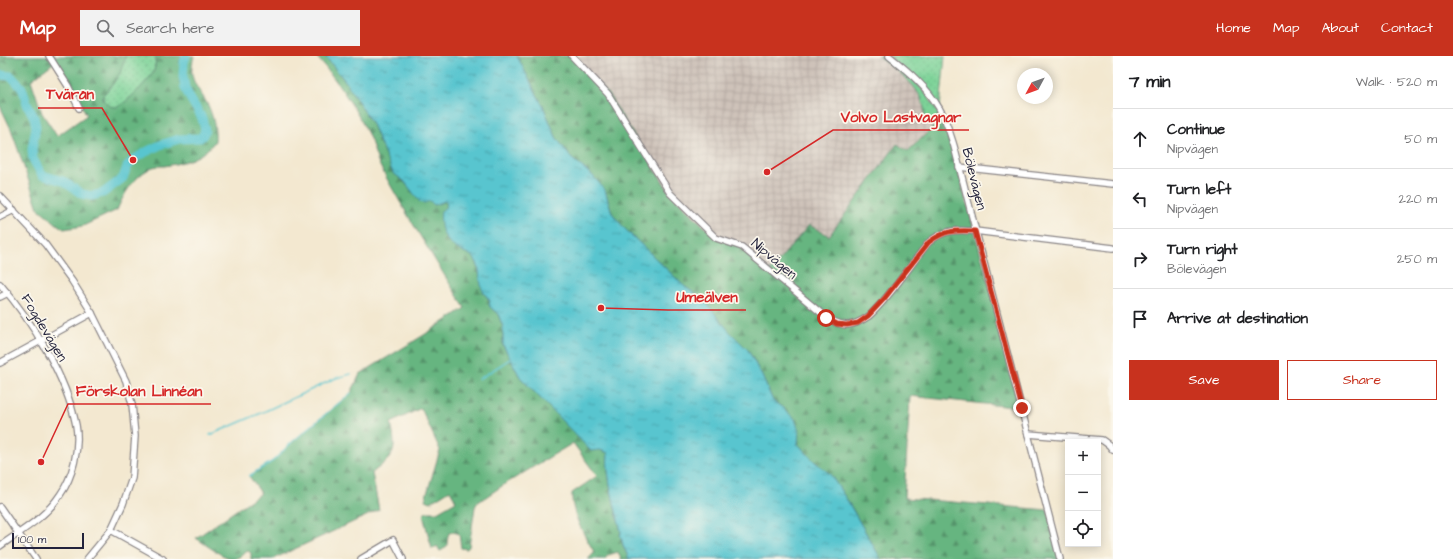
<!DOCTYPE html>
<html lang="en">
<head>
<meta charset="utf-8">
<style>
	body { margin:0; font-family:"Architects Daughter",sans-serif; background:#f2f2f2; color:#202124 }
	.controls { position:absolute; right:12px; bottom:12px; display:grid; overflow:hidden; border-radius:0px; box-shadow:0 2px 10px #0003 }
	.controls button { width:36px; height:36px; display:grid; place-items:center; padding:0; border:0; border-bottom:1px solid #e0e0e0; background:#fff; color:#202124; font:20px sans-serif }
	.compass { position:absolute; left:1017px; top:12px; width:36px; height:36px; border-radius:50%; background:#fff; box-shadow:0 2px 10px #0003; rotate:229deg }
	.scale { position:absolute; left:12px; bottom:10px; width:72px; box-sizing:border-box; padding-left:4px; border:2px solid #22223b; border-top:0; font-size:11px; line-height:14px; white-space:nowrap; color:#22223b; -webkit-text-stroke:3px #fbf7ec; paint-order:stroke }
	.stop { position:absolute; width:12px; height:12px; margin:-9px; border:3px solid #c8321e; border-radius:50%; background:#fff }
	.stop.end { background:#c8321e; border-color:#fff; box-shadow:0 1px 4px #0008 }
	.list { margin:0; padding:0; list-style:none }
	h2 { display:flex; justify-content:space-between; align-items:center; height:52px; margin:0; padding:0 16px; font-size:17px }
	h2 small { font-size:13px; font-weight:400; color:#757577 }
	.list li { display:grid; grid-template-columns:26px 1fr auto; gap:12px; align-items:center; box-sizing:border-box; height:60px; padding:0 16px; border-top:1px solid #e0e0e0 }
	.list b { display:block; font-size:15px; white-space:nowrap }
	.list p { margin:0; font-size:13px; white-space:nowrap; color:#757577 }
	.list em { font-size:13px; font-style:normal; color:#757577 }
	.actions { display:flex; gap:8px; padding:12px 16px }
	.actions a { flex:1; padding:9px 0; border:1px solid #c8321e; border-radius:0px; text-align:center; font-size:14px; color:#c8321e }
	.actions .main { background:#c8321e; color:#fff }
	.icon { flex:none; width:22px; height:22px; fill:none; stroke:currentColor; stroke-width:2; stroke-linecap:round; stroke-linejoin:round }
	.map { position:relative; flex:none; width:1113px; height:503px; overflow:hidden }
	header { display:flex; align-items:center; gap:24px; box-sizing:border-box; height:56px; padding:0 20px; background:#c8321e; color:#fff }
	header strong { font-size:19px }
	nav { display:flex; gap:22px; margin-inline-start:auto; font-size:14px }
	.search { width:280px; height:36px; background:#f2f2f2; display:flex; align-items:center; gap:10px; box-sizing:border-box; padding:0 14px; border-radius:0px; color:#757577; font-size:15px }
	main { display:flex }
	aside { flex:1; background:#fff }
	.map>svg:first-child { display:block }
	.industrial { fill:url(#industrial-grid) }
	.grass { fill:url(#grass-dots); stroke:#507a6a }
	.forest { fill:url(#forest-firs); stroke:#446c5e; fill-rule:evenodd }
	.water { fill:url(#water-ripples); stroke:#3d7485 }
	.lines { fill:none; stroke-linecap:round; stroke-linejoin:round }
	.stream { stroke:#58c5cf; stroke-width:1.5 }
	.river { stroke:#58c5cf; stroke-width:9 }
	.minor-casing { stroke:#8a8586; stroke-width:8 }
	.minor { stroke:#fff; stroke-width:5.5 }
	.route { stroke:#c8321e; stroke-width:5 }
	.labels { text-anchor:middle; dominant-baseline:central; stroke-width:3.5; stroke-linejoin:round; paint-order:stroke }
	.street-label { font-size:14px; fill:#22223b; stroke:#fbf7ec }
	.leader { fill:none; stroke:#d62828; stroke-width:1.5 }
	.callout-dot { fill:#d62828; stroke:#fbf7ec; stroke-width:1.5 }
	.callout-label { font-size:15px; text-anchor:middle; font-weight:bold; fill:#d62828; stroke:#fbf7ec; stroke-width:3.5; stroke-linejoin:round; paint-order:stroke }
</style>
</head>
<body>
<header>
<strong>Map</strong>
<div class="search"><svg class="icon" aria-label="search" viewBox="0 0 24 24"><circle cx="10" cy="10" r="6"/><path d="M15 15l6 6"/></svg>Search here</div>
<nav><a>Home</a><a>Map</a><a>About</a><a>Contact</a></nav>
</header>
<main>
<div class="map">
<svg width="1113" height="503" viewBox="0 0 1113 503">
	<defs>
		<pattern id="industrial-grid" width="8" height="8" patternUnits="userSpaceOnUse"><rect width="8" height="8" fill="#cec2b9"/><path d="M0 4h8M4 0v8" fill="none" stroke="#b1a6a0"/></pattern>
		<pattern id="grass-dots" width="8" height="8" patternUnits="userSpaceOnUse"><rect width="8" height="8" fill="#7dd398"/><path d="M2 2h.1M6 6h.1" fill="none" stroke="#6cb584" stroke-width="1.8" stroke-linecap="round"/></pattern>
		<pattern id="forest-firs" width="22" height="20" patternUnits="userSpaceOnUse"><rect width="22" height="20" fill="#66b580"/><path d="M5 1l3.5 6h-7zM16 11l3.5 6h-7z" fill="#54936a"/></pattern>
		<pattern id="water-ripples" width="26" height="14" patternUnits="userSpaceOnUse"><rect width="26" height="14" fill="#58c5cf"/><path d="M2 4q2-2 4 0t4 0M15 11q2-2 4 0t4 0" fill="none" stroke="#48a0a9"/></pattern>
	</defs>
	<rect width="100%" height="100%" fill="#fbf7ec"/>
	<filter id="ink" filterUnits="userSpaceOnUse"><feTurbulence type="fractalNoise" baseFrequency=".025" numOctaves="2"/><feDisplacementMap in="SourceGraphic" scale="8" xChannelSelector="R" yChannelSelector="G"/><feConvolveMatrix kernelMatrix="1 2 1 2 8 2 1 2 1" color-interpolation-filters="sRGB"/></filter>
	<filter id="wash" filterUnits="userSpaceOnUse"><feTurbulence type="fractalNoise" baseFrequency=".012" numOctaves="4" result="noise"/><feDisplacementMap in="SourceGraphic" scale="16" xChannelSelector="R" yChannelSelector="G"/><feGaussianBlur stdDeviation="0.9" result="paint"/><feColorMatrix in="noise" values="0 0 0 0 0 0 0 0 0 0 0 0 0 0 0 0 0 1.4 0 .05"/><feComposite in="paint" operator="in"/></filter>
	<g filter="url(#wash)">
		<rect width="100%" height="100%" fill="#f3e8d0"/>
		<path class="industrial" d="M572 0H889L911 17 944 61 907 95 897 88 829 180 809 169 770 215 716 182 670 137Z"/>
		<g class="grass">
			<path d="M126 0H156C156 5 155 11 154 15 151 22 123 51 116 52 111 52 107 48 103 44V39L112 29Z"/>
			<path d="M878 0H885L907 18 927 39 939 58 938 61 930 65 925 62C925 31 900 18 878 0Z"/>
			<path d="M889 0H945L940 52 930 38Z"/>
		</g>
		<g class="forest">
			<path d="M0 0H126L120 17 112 29 103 39V44C107 48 111 52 116 51 123 51 151 22 154 15 155 11 156 5 156 0H194C187 25 198 30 208 49 213 60 216 73 215 85 203 102 184 107 164 110 159 110 153 110 149 113 133 122 124 138 117 154L83 170 64 173 58 169 38 152 11 73 0 50ZM56 5 87 59 57 80 42 57 31 24Z"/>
			<path d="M316 0H325L346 26 371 66 393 117 400 121 411 134 428 145H430L434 149 445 145 447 146 446 151 456 192 472 199 477 207 484 237 490 245 489 248 490 251 498 258 503 271V289L520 321 541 343 600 394 608 397C605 418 616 454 621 476L620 478 623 489 629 503H621L618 496 608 499 605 503H588L594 497 593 494C583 477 571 457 572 437L597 420 573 387 505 428 477 447 475 451 469 491 467 493 461 492 459 478 454 476 449 477C445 486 451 490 440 495L437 490 432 493 423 459 426 456H437L456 445 450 434 431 446 425 444 440 394 421 352 391 367C397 397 396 398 372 417L379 454 273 503H251V497L248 495C243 497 239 502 235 503 224 503 205 488 196 482L261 437 249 420 273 405 292 386 351 337 360 318 424 279 465 252C436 206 407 160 381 112 375 101 373 88 368 78 354 50 336 23 316 0Z"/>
			<path d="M517 0H572L608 38 670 137 716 182 742 191 770 215 809 169 829 180 897 88 908 95 944 61 1022 352 910 340 904 442 1048 454 1060 503H881L847 444 830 418 814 405 798 388 799 375 783 352 773 345 762 320 748 294 729 276 704 244 684 230 624 172 612 157 605 134 593 120 571 102 556 81 543 50Z"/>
		</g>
		<path class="water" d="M325 0H517L543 50 556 81 571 102 593 120 605 134 612 157 624 172 684 230 704 244 729 275 748 294 762 320 773 345 783 352 795 363 799 375 798 388 814 405 830 418 847 444 881 503H629L623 489 621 481H620L621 476C616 453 605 419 608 397L600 394 591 395 520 321 503 289V271L498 258 490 251 489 248 490 245C487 240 482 236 481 229 479 222 480 214 477 207 473 198 465 197 457 193 443 184 439 170 441 155L446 151 447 146 445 145 434 149 430 145 424 147 420 146 404 125 393 117 371 66 346 26Z"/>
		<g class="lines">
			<g class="stream">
				<path d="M479 323 510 303"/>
				<path d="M210 379 259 358 336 322 351 318"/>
				<path d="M249 420 273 405 292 386 351 337"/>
			</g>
			<path class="river" d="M0 19 11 20 22 32 25 40 27 48 34 61 36 71 32 93 33 103 42 119 63 125 82 138 92 140 103 137 123 122 127 111 133 104 146 96 160 89 179 83 200 82 203 79 205 74 202 62 190 42 185 32 183 20 184 6 186 0"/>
		</g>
	</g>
	<g filter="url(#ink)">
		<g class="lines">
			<defs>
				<g id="minor">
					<path d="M49 0 68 30 79 52"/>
					<path d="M572 0 608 38 670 137 716 182 742 191 827 262C833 265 839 269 847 269 854 269 863 264 869 260 890 241 911 208 929 186 945 173 956 174 975 175L1113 192"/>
					<path d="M889 0C908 15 927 31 939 52 946 63 950 77 954 90L1060 503"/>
					<path d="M959 111 1113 128"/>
					<path d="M0 140 45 188 72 225 92 257 126 325 132 348 135 380 132 422 123 448 111 474 87 503"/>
					<path d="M0 161 14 154"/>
					<path d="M0 228C32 265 66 320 76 369 80 392 73 421 60 439 46 461 21 475 0 490"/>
					<path d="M0 241 8 237"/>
					<path d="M0 307 92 257"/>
					<path d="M1028 378 1102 384 1109 389 1113 394"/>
					<path d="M0 451 36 503"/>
					<path d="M111 474 163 503"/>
					<path d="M361 503 393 484 403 503"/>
				</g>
			</defs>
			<use href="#minor" class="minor-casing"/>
			<use href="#minor" class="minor"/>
		</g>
	</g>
	<g class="lines" filter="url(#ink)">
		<path class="route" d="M826 262 837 268 847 269 858 267 868 260 884 243 929 186C945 174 956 174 975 175L1022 352"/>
	</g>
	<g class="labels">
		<g class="street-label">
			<text transform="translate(974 123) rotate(76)">Bölevägen</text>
			<text transform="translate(774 203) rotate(40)">Nipvägen</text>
			<text transform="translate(44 272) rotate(59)">Fogdevägen</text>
		</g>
	</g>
	<path class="leader" d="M133 104L102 52H38M767 116L833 74H969M601 252L668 254H746M41 406L68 348H211"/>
	<g class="callout-dot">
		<circle cx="133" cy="104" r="4"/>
		<circle cx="767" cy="116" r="4"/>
		<circle cx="601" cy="252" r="4"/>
		<circle cx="41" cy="406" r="4"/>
	</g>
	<g class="callout-label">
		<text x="70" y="43">Tvärån</text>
		<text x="901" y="66">Volvo Lastvagnar</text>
		<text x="707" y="246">Umeälven</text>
		<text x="139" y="340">Förskolan Linnéan</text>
	</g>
</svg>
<div class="controls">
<button>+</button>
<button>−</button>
<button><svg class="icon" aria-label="locate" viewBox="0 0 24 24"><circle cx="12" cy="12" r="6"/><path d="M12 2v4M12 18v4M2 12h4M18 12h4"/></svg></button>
</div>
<svg class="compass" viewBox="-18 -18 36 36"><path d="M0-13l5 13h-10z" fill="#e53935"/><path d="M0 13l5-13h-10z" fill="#757577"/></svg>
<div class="scale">100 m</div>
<div class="stop" style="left:826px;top:262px"></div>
<div class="stop end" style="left:1022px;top:352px"></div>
</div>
<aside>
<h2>7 min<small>Walk · 520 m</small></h2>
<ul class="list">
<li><svg class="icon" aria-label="ahead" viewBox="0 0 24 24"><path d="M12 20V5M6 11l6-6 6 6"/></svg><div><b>Continue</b><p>Nipvägen</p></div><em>50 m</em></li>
<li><svg class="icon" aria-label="left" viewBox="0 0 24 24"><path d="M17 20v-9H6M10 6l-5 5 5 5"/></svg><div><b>Turn left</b><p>Nipvägen</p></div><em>220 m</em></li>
<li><svg class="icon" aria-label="right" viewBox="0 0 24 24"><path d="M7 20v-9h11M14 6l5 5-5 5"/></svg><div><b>Turn right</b><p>Bölevägen</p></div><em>250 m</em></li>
<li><svg class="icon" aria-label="arrive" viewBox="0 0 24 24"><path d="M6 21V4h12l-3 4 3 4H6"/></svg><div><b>Arrive at destination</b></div></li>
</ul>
<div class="actions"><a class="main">Save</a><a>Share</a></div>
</aside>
</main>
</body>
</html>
